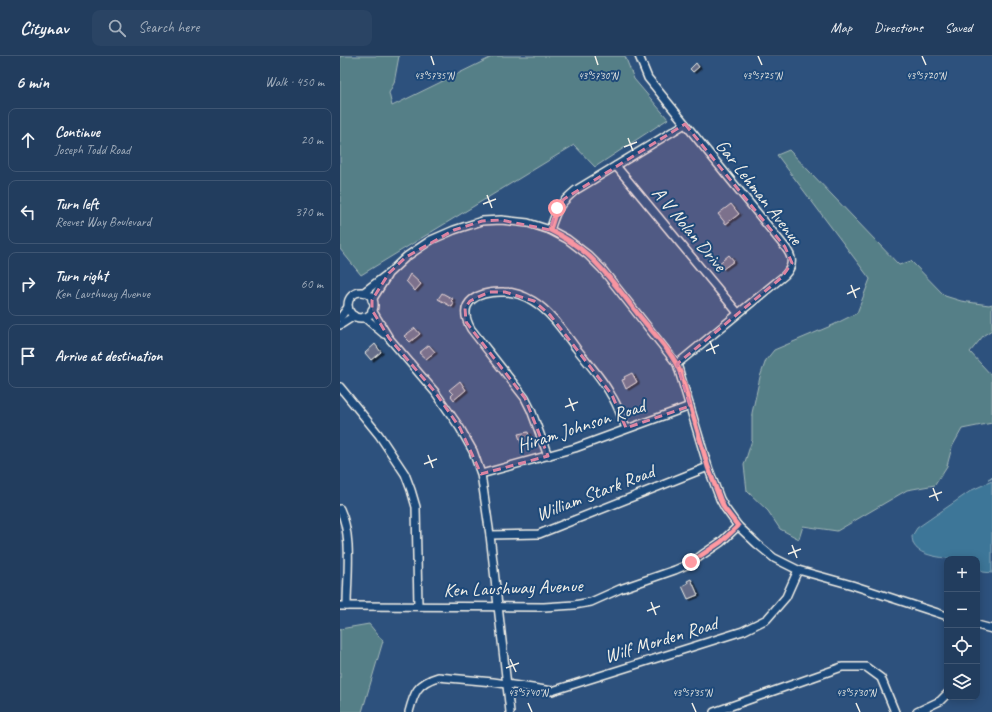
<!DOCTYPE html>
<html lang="en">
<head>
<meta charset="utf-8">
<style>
	body { margin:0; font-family:Caveat,sans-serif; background:#2a4464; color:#f1f3f6 }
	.controls { position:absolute; right:12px; bottom:12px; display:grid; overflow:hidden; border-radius:8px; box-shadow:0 2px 10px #0003 }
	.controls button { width:36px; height:36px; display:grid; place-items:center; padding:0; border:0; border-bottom:1px solid #3f5673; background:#223d5e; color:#f1f3f6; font:20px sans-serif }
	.stop { position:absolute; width:12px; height:12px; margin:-9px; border:3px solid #ff9aa2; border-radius:50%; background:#fff }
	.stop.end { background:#ff9aa2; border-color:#fff; box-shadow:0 1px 4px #0008 }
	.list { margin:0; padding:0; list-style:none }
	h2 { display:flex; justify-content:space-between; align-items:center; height:52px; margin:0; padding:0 16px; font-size:17px }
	h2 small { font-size:13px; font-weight:400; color:#a2aebc }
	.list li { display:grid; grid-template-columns:26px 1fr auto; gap:12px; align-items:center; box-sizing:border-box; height:64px; margin:0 8px 8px; padding:0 8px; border:1px solid #3f5673; border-radius:8px }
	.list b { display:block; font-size:15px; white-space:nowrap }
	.list p { margin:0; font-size:13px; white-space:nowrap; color:#a2aebc }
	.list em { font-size:13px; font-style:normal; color:#a2aebc }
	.icon { flex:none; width:22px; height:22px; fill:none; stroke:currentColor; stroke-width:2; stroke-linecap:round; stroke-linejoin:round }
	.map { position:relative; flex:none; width:652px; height:656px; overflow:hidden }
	header { display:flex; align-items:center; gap:24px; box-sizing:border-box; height:56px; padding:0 20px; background:#223d5e; border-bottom:1px solid #3f5673 }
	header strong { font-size:19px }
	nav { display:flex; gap:22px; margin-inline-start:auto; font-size:14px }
	.search { width:280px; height:36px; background:#2a4464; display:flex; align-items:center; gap:10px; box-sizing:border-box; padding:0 14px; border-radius:8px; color:#a2aebc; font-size:15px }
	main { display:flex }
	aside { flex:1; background:#223d5e }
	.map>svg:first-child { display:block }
	.green { fill:#557f87; stroke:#a4b8b8 }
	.water { fill:#3e7698; stroke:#87a7b8 }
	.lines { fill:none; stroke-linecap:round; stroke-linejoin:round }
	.stream { stroke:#87a7b8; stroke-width:2 }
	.building { fill:#656d88; stroke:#f4f1e8; filter:url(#shadow) }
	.minor-casing { stroke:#f4f1e8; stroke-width:10 }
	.minor { stroke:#1f4a7a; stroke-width:7 }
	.route { stroke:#ff9aa2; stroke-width:5 }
	.marked { fill:#db84a2; fill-opacity:0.2; stroke:#db84a2; stroke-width:3; stroke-dasharray:8 5; stroke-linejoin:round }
	.ticks { fill:none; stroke:#f4f1e8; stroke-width:1.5 }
	.labels { text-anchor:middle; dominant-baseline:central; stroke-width:4; stroke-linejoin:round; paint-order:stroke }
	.street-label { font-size:19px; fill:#f4f1e8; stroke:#1f4a7a }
	.ticks-label { font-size:10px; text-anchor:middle; fill:#f4f1e8; stroke:#1f4a7a; stroke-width:4; stroke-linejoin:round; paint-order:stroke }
</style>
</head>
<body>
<header>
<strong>Citynav</strong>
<div class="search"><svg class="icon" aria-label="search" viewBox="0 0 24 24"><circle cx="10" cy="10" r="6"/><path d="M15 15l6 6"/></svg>Search here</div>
<nav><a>Map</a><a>Directions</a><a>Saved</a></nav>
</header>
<main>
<aside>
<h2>6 min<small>Walk · 450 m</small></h2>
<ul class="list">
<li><svg class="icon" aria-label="ahead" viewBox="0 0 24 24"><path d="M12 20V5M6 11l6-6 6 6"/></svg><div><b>Continue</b><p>Joseph Todd Road</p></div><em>20 m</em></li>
<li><svg class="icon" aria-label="left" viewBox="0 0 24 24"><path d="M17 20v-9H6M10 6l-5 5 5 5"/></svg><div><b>Turn left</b><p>Reeves Way Boulevard</p></div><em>370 m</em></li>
<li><svg class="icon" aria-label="right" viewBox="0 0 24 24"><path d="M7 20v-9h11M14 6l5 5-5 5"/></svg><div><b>Turn right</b><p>Ken Laushway Avenue</p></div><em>60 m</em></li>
<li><svg class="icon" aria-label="arrive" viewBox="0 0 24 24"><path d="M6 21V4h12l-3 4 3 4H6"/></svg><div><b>Arrive at destination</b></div></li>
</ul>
</aside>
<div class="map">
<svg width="652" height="656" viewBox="0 0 652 656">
	<defs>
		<filter id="shadow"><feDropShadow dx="2.5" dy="1.5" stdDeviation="0" flood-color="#0009"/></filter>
	</defs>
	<rect width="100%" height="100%" fill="#2d517d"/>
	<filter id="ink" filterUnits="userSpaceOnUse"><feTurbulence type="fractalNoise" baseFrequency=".025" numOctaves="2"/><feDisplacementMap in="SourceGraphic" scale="8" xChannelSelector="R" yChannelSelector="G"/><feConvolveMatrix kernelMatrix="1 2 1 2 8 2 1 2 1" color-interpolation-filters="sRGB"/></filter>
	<g filter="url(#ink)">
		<g class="green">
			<path d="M0 0H59L54 27 49 37 52 50 154 0H285L294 23 328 63 255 111 234 89 21 219 0 193Z"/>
			<path d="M449 94 559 209 571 205 605 240 621 245 649 249 652 248V274L644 279 630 296 652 320V367L622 373 612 391 607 410 595 429 567 434 497 475 463 470 459 483 440 473 428 455 407 435 404 409 412 384V357L420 321 426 304 434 294 493 269 517 257 530 223 437 99Z"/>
			<path d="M29 568 43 585 22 656H0V573Z"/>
		</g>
		<path class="water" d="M652 425V517L643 516 637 511V503C622 503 582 504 574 489 573 487 572 483 572 480L577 472 632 434Z"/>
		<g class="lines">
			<path class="stream" d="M649 423 652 422"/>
		</g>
		<g class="building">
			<path d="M356 7 359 11 353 16 350 13Z"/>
			<path d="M391 148 399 158 386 168 378 158Z"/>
			<path d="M389 199 394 205 383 213 381 211 379 212 377 209Z"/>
			<path d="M70 218 81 228 75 235 66 225Z"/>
			<path d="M102 237 113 243 111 245 114 247 112 251 98 243Z"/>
			<path d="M75 272 80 278 70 286 64 280Z"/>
			<path d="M35 288 41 296 31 304 25 297Z"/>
			<path d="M89 289 95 296 86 303 79 297Z"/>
			<path d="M292 317 297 326 286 333 282 324 285 323 284 321Z"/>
			<path d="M120 325 126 334 114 344 111 340 113 338 109 334Z"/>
			<path d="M188 376 192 391 187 393 186 389 182 390 178 378Z"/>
			<path d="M351 523 358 539 348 543 342 530 348 527 347 525Z"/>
		</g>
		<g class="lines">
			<defs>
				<g id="minor">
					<path d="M299 0 308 22 445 191C453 201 454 209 445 219L337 308"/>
					<path d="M276 110 398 257"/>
					<path d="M210 174C217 153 218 149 236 134L345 68"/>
					<path d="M24 236 49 217 66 201 91 184 114 174 142 165 161 164 188 167 210 174 227 183 248 199 262 213 337 308 368 411 380 443 385 452 398 470 417 488 434 502 458 514 512 529 607 560"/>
					<circle cx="21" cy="249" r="13"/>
					<path d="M32 244 47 220"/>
					<path d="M32 254 49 282 95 336 120 372 133 395 141 418 150 479 170 656"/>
					<path d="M24 261 44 278"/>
					<path d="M0 262 8 251"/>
					<path d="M0 269 14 260"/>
					<path d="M0 331 39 379 65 418 71 434 76 451 78 550"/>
					<path d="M208 400 191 354 185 342 131 273C115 245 139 235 164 236 174 236 185 240 193 245 211 256 224 276 236 292 248 307 262 322 271 339 278 349 281 361 286 372"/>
					<path d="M141 418 235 392 350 350"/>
					<path d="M0 453C13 481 7 519 7 550"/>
					<path d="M150 479 199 478 368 411"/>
					<path d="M0 550 204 551 234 549 251 546 280 533 335 514 351 507 362 499 381 486 398 470"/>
					<path d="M637 569 652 573"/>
					<path d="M69 656C74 637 77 627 98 621L153 626 212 635 403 575 427 563 446 541 458 514"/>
					<path d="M374 656 502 611H526L541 622 555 656"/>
					<path d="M577 656 600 645 607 638"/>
				</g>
			</defs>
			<use href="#minor" class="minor-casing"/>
			<use href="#minor" class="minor"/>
		</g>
	</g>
	<g class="lines" filter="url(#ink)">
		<path class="route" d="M217 152 210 174C224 181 237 189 248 199 267 216 282 238 298 258 313 277 332 295 341 318L368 411 380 443 384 452 398 470 381 486 351 506"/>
	</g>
	<path class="marked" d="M345 68 445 191 452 207 441 222 337 308 350 350 286 372 272 339 210 259 194 245 165 236H149L130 245 125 252 126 266 185 342 208 400 141 418 120 372 95 336 49 282 32 254V244L49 217 66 201 114 174 142 165 161 164 210 174 217 152 224 143Z"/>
	<path class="ticks" d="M91 0 94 9M255 0 258 9M418 0 422 9M582 0 586 9M288 82 293 95M284 91 297 86M147 139 152 152M143 148 156 143M511 229 516 242M507 238 520 232M370 285 375 298M366 295 379 289M229 342 234 355M225 351 238 346M88 399 93 412M84 408 97 403M593 432 598 445M589 441 602 436M452 489 457 502M448 498 461 493M311 546 316 559M307 555 320 550M170 603 176 616M166 612 179 607M188 647 192 656M352 647 356 656M516 647 520 656"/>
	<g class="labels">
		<g class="street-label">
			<text transform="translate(419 136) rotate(52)">Gar Lehman Avenue</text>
			<text transform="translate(349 173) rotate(50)">A V Nolan Drive</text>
			<text transform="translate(241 370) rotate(-18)">Hiram Johnson Road</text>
			<text transform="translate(255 437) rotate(-21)">William Stark Road</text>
			<text transform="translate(173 532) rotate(-2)">Ken Laushway Avenue</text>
			<text transform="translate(321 584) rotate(-17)">Wilf Morden Road</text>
		</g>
	</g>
	<g class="ticks-label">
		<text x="94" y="23">43°57'35"N</text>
		<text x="258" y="23">43°57'30"N</text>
		<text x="422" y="23">43°57'25"N</text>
		<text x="586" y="23">43°57'20"N</text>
		<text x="188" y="640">43°57'40"N</text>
		<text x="352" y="640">43°57'35"N</text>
		<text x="516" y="640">43°57'30"N</text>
	</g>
</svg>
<div class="controls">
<button>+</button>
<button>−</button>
<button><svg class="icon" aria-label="locate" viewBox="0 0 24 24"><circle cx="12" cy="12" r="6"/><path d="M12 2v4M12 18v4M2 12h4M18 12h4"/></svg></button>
<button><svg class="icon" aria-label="layers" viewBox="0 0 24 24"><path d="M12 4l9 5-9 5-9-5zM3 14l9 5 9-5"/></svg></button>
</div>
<div class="stop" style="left:217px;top:152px"></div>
<div class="stop end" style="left:351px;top:506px"></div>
</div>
</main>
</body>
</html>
